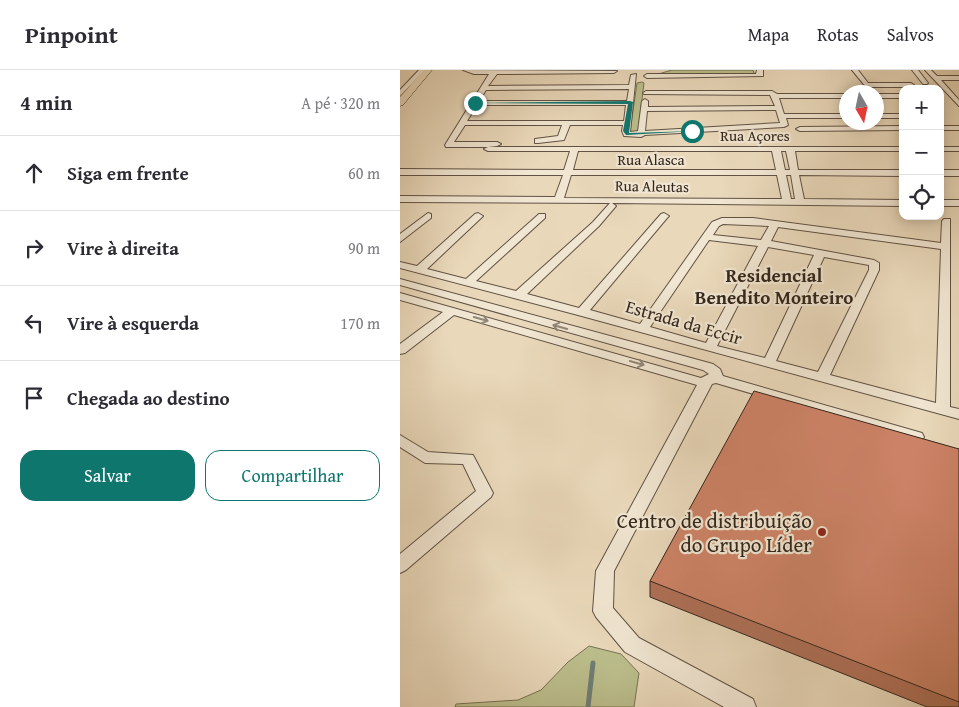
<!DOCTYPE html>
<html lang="pt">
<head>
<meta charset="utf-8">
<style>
	body { margin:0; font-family:"Gentium Book Plus",serif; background:#f7f7f7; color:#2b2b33 }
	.controls { position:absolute; right:15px; top:15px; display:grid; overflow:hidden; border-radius:10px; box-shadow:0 2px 12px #0003 }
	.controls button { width:45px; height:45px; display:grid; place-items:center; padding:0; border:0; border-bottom:1px solid #e1e1e2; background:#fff; color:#2b2b33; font:25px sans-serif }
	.compass { position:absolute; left:439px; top:15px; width:45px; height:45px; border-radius:50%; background:#fff; box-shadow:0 2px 12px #0003; rotate:171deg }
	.stop { position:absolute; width:15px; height:15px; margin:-11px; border:4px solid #0f766e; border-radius:50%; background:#fff }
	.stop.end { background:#0f766e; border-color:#fff; box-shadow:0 1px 5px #0008 }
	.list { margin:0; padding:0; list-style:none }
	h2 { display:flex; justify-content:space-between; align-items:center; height:65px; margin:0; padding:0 20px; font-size:21px }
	h2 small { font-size:16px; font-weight:400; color:#7c7c81 }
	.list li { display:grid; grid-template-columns:32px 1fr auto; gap:15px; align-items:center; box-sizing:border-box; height:75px; padding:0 20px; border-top:1px solid #e1e1e2 }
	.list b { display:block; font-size:19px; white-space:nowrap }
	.list em { font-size:16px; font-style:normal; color:#7c7c81 }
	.actions { display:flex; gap:10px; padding:15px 20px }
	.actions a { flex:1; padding:11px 0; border:1px solid #0f766e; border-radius:15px; text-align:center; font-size:18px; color:#0f766e }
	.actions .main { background:#0f766e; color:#fff }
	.icon { flex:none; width:28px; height:28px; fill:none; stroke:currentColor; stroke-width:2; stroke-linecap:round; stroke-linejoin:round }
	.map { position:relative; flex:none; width:559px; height:637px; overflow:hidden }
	header { display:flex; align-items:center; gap:30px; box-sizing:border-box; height:70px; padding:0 25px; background:#fff; border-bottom:1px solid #e1e1e2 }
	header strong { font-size:24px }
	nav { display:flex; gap:28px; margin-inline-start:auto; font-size:18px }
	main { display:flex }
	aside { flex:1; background:#fff }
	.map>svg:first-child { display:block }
	.green { fill:#bbbe8c; stroke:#777254 }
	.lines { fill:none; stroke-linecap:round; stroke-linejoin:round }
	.stream { stroke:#6f7e76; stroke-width:5 }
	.minor-casing { stroke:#605244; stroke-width:2 }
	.major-casing { stroke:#33261c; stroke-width:1 }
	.minor { fill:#f1e6d2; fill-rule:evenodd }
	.major { fill:#e9d8ba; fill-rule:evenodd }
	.wall { fill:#af7058; stroke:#33261c }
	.building { fill:#cc8266; stroke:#33261c }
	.oneway { stroke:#928677 }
	.route { fill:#0f766e }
	.poi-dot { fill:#8f2418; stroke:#f1e6d2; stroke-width:2 }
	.labels { text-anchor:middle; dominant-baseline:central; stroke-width:4.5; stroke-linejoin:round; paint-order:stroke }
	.far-street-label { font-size:15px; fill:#33261c; stroke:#f1e6d2 }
	.street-label { font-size:18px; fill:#33261c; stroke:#f1e6d2 }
	.neighbourhood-label { font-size:19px; font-weight:bold; fill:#33261c; stroke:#f1e6d2 }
	.near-poi-label { font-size:21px; fill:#33261c; stroke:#f1e6d2; text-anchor:end }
</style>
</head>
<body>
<header>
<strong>Pinpoint</strong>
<nav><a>Mapa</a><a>Rotas</a><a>Salvos</a></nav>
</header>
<main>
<aside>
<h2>4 min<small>A pé · 320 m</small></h2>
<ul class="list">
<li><svg class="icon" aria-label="ahead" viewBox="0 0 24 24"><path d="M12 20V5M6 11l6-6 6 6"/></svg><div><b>Siga em frente</b></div><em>60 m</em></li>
<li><svg class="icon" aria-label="right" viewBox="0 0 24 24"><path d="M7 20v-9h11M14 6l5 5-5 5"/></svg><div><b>Vire à direita</b></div><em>90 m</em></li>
<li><svg class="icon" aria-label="left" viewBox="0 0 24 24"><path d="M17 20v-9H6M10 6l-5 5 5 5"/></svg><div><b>Vire à esquerda</b></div><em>170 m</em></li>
<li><svg class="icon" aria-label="arrive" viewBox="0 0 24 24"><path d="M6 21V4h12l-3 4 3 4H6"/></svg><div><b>Chegada ao destino</b></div></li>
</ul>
<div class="actions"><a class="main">Salvar</a><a>Compartilhar</a></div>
</aside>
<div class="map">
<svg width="559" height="637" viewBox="0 0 559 637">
	<rect width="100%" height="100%" fill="#e9d8ba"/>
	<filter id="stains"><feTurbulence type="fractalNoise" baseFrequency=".004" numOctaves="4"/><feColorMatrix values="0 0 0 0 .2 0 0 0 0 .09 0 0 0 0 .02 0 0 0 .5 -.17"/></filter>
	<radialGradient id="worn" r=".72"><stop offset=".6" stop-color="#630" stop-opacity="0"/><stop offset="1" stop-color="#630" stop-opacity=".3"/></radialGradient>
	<g class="green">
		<path d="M272 0H353L354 3 358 5H255Z"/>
		<path d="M242 12 244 13 238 63 230 62 237 13Z"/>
		<path d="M189 576 221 584 239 603 234 637H55L56 634 118 630 141 620 168 592Z"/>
	</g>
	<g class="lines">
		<path class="stream" d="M188 637 193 593"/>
		<defs>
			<g id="minor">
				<path d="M19 0H25L0 26V20Z"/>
				<path d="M63 0 217 1 214 3 97 4 88 16 229 15 231 5 236 4 230 62 238 61 242 31 245 29 248 31V37L375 36 370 25 244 24 243 23 246 21H372L377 24H447V28H379L384 44H447V48H386L388 55 384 57 245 65 241 67 224 66 222 61 223 55H170L164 70 138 73H135V69L158 66 162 55H65L54 72H97L101 74 97 76 88 77H503V81H395L398 100H503V106L399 105 404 129 503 130V136L212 133 216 136 199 156 127 224 179 238 261 144 264 143 269 146 267 148 190 240 240 254 312 152 322 148H353L541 173 542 151 544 149H550V337L559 339V349L178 245 0 198V192L17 196 75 144 78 143 83 146 81 148 27 199 66 209 139 144H145V148L76 211 116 221 193 152 210 133 0 132V126L155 127 163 105H0V99L164 100 170 81H88L84 79 88 77H46L45 75 89 4H74ZM229 19 227 31H79L86 20ZM77 35H226L224 51H67ZM376 40 380 53 245 61 247 41ZM178 81H372L376 100H173ZM381 81H386L390 100H385ZM171 105H377L382 129 164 128ZM386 105H391L395 129H391ZM323 154 369 156 361 170 313 165 319 156ZM378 157 541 179 536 333 430 305 479 200V193L474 190 371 171ZM309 170 358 176 306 273 250 257ZM368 177 414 185 365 288 317 276ZM424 187 469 195V200L418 302 376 291Z"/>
				<path d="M357 0H363V6L247 8 244 6 247 4H356Z"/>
				<path d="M452 0H458L468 13H511L514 15 511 17H466Z"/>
				<path d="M512 0H518L528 13 527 14H523Z"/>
				<path d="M525 0H531L537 6H559V10H541L559 30V36Z"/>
				<rect x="477" y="24" width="26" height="4"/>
				<rect x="477" y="44" width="26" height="4"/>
				<path d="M503 56V60L400 61 396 59 400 57Z"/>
				<rect x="540" y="56" width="19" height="4"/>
				<rect x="540" y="77" width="19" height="4"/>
				<rect x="540" y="100" width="19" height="6"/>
				<rect x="540" y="130" width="19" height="6"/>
				<path d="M28 143 31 144V148L0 172V164Z"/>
				<path d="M0 209 313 294 320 299 323 306 522 363 524 367 522 371 517 372 316 313 312 314 214 501 213 538 239 568 353 629 356 637H324L225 582 196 547 193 541 196 501 297 315 54 245 5 283 0 284V274L43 242 0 230V223L301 308 309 304 303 300 0 215Z"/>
				<path d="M0 365 28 382 73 385 93 423 91 427 6 500 0 503V484L76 421 63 394 25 393 0 377Z"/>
			</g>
			<path id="major" d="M24 0H32L3 35 0 36V27Z"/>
		</defs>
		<use href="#minor" class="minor-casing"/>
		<use href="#major" class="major-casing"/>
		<use href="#minor" class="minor"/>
		<use href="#major" class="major"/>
	</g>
	<path class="wall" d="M559 379V637H527L250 527V511Z"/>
	<path class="building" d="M354 321 559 379V632L250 511Z"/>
	<defs><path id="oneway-shaft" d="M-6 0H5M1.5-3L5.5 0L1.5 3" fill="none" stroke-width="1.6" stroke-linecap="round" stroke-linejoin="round" transform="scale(1.25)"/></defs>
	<g class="oneway">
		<use href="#oneway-shaft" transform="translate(81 249) rotate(16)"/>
		<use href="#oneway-shaft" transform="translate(160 257) rotate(-164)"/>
		<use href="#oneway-shaft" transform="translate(237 293) rotate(16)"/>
	</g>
	<path class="route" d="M230 31 233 32 229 63 295 61 226 65 223 61 228 34 73 33Z"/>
	<circle class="poi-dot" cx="422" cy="462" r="5"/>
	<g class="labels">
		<g class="far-street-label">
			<text x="355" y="65">Rua Açores</text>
			<text x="251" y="89">Rua Alasca</text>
			<text transform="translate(252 116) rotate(1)">Rua Aleutas</text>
		</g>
		<g class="street-label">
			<text transform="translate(284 252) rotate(16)">Estrada da Eccir</text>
		</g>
		<g class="neighbourhood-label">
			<text x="374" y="205">Residencial<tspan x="374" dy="22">Benedito Monteiro</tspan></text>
		</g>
		<g class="near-poi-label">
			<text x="412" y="450">Centro de distribuição<tspan x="412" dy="24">do Grupo Líder</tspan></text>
		</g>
	</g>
	<rect width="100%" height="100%" filter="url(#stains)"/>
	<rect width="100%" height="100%" fill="url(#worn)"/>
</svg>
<div class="controls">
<button>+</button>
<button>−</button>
<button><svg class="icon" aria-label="locate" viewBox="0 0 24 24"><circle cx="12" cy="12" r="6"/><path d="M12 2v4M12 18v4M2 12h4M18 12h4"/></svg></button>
</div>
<svg class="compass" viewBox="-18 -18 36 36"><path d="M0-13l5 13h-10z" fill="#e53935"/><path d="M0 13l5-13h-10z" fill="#7c7c81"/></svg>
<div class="stop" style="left:292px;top:61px"></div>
<div class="stop end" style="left:75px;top:33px"></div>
</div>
</main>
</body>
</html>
